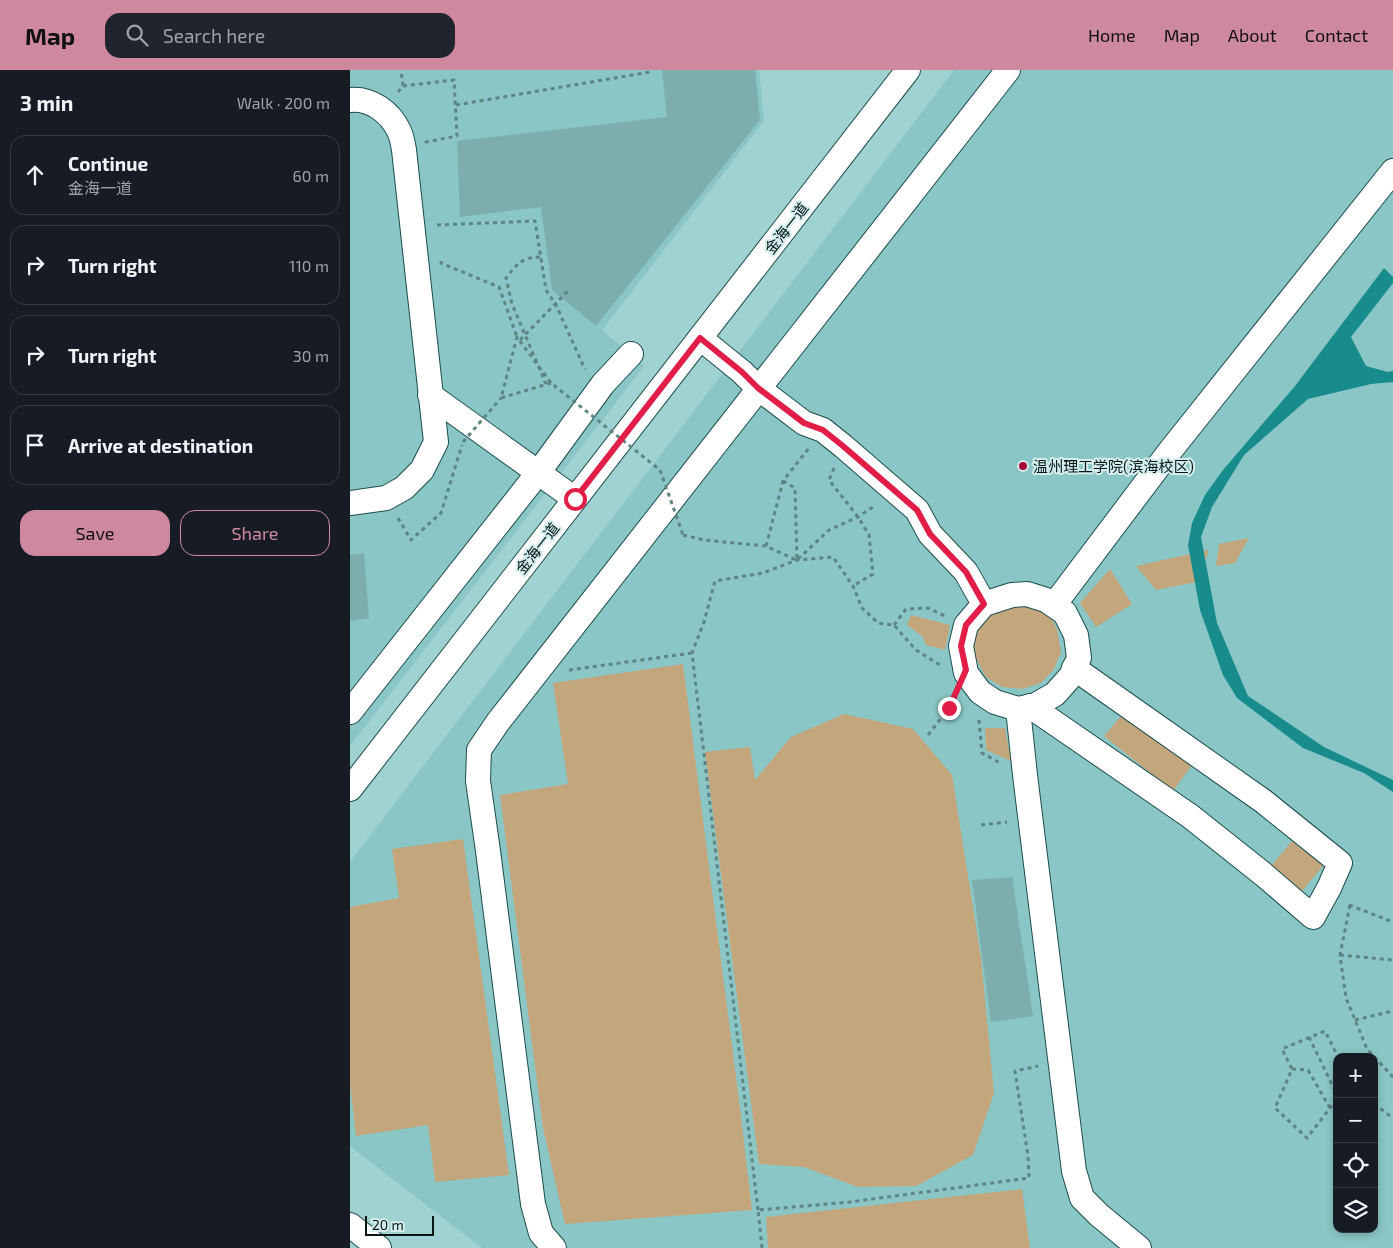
<!DOCTYPE html>
<html lang="en">
<head>
<meta charset="utf-8">
<style>
	body { margin:0; font-family:"Exo 2","Noto Sans SC",sans-serif; background:#20242c; color:#f1f3f6 }
	.controls { position:absolute; right:15px; bottom:15px; display:grid; overflow:hidden; border-radius:10px; box-shadow:0 2px 8px #0003 }
	.controls button { width:45px; height:45px; display:grid; place-items:center; padding:0; border:0; border-bottom:1px solid #363941; background:#171b24; color:#f1f3f6; font:25px sans-serif }
	.scale { position:absolute; left:15px; bottom:12px; width:69px; box-sizing:border-box; padding-left:5px; border:2px solid #031515; border-top:0; font-size:14px; line-height:18px; white-space:nowrap; color:#031515; -webkit-text-stroke:4px #d4eded; paint-order:stroke }
	.stop { position:absolute; width:15px; height:15px; margin:-11px; border:4px solid #e11d48; border-radius:50%; background:#fff }
	.stop.end { background:#e11d48; border-color:#fff; box-shadow:0 1px 5px #0008 }
	.list { margin:0; padding:0; list-style:none }
	h2 { display:flex; justify-content:space-between; align-items:center; height:65px; margin:0; padding:0 20px; font-size:21px }
	h2 small { font-size:16px; font-weight:400; color:#9ea1a6 }
	.list li { display:grid; grid-template-columns:32px 1fr auto; gap:15px; align-items:center; box-sizing:border-box; height:80px; margin:0 10px 10px; padding:0 10px; border:1px solid #363941; border-radius:15px }
	.list b { display:block; font-size:19px; white-space:nowrap }
	.list p { margin:0; font-size:16px; white-space:nowrap; color:#9ea1a6 }
	.list em { font-size:16px; font-style:normal; color:#9ea1a6 }
	.actions { display:flex; gap:10px; padding:15px 20px }
	.actions a { flex:1; padding:11px 0; border:1px solid #ce899f; border-radius:15px; text-align:center; font-size:18px; color:#ce899f }
	.actions .main { background:#ce899f; color:#111 }
	.icon { flex:none; width:28px; height:28px; fill:none; stroke:currentColor; stroke-width:2; stroke-linecap:round; stroke-linejoin:round }
	.map { position:relative; flex:none; width:1043px; height:1178px; overflow:hidden }
	header { display:flex; align-items:center; gap:30px; box-sizing:border-box; height:70px; padding:0 25px; background:#ce899f; color:#111 }
	header strong { font-size:24px }
	nav { display:flex; gap:28px; margin-inline-start:auto; font-size:18px }
	.search { width:350px; height:45px; background:#20242c; display:flex; align-items:center; gap:12px; box-sizing:border-box; padding:0 18px; border-radius:15px; color:#9ea1a6; font-size:19px }
	main { display:flex }
	aside { flex:1; background:#171b24 }
	.map>svg:first-child { display:block }
	.built { fill:#8ac6c5; fill-rule:evenodd }
	.green { fill:#c4a67c }
	.water { fill:#188c8c }
	.building { fill:#7caead }
	.lines { fill:none; stroke-linecap:round; stroke-linejoin:round }
	.minor-casing { stroke:#1b4d4d; stroke-width:26 }
	.path { stroke:#5e8483; stroke-width:3; stroke-dasharray:4 4; stroke-linecap:butt }
	.minor { stroke:#fff; stroke-width:24 }
	.path-bridge { stroke:#5e8483; stroke-width:3; stroke-dasharray:4 4; stroke-linecap:butt }
	.route { stroke:#e11d48; stroke-width:6 }
	.poi-dot { fill:#a40735; stroke:#d4eded; stroke-width:2 }
	.labels { text-anchor:middle; dominant-baseline:central; stroke-width:4; stroke-linejoin:round; paint-order:stroke }
	.street-label { font-size:15px; fill:#031515; stroke:#d4eded }
	.poi-label { font-size:15px; fill:#031515; stroke:#d4eded; text-anchor:start }
</style>
</head>
<body>
<header>
<strong>Map</strong>
<div class="search"><svg class="icon" aria-label="search" viewBox="0 0 24 24"><circle cx="10" cy="10" r="6"/><path d="M15 15l6 6"/></svg>Search here</div>
<nav><a>Home</a><a>Map</a><a>About</a><a>Contact</a></nav>
</header>
<main>
<aside>
<h2>3 min<small>Walk · 200 m</small></h2>
<ul class="list">
<li><svg class="icon" aria-label="ahead" viewBox="0 0 24 24"><path d="M12 20V5M6 11l6-6 6 6"/></svg><div><b>Continue</b><p>金海一道</p></div><em>60 m</em></li>
<li><svg class="icon" aria-label="right" viewBox="0 0 24 24"><path d="M7 20v-9h11M14 6l5 5-5 5"/></svg><div><b>Turn right</b></div><em>110 m</em></li>
<li><svg class="icon" aria-label="right" viewBox="0 0 24 24"><path d="M7 20v-9h11M14 6l5 5-5 5"/></svg><div><b>Turn right</b></div><em>30 m</em></li>
<li><svg class="icon" aria-label="arrive" viewBox="0 0 24 24"><path d="M6 21V4h12l-3 4 3 4H6"/></svg><div><b>Arrive at destination</b></div></li>
</ul>
<div class="actions"><a class="main">Save</a><a>Share</a></div>
</aside>
<div class="map">
<svg width="1043" height="1178" viewBox="0 0 1043 1178">
	<rect width="100%" height="100%" fill="#9fd2d1"/>
	<g class="built">
		<path d="M0 0H409L414 51 252 260 294 296 0 676Z"/>
		<path d="M604 0H1043V1178H132L0 1076V792ZM987 987H1024V1159H987Z"/>
	</g>
	<g class="green">
		<path d="M899 468 885 493 866 496 869 474Z"/>
		<path d="M859 480 846 512 806 520 786 496Z"/>
		<path d="M760 499 782 534 746 557 730 533Z"/>
		<path d="M666 534 682 537 699 544 707 559 711 582 704 599 691 613 672 619 652 617 636 607 624 585 623 561 639 542Z"/>
		<path d="M561 545 600 555 595 580 576 575 573 567 557 555Z"/>
		<path d="M333 594 390 1038 402 1140 215 1154 193 1058 150 725 218 714 203 613Z"/>
		<path d="M777 639 842 695 823 721 754 666Z"/>
		<path d="M494 644 563 659 602 705 631 888 644 1023 623 1085 566 1116 508 1117 454 1097 409 1094 355 682 400 677 405 710 441 667Z"/>
		<path d="M635 658H655L661 691 636 680Z"/>
		<path d="M113 769 159 1105 85 1112 78 1055 6 1066 0 1014V837L49 828 42 779Z"/>
		<path d="M942 771 973 796 952 821 922 795Z"/>
		<path d="M672 1119 680 1178H418L416 1147Z"/>
	</g>
	<path class="water" d="M1034 198 1043 207V213L1001 267 1016 296 1038 302 1043 301V312L1021 314 958 329 894 385 862 437 851 467 867 553 898 626 974 677 1043 710V722L1014 703 953 678 887 628 873 605 850 540 838 475 842 453 855 425 873 400 945 316Z"/>
	<g class="building">
		<path d="M312 0H405L410 50 246 256 202 220 191 137 110 147 107 71 317 47Z"/>
		<path d="M14 483 19 548 0 551V485Z"/>
		<path d="M662 807 683 946 641 952 622 810Z"/>
	</g>
	<g class="lines">
		<defs>
			<g id="minor">
				<path d="M0 30C21 28 40 42 49 61 52 67 53 74 54 80L86 372 72 400 54 418 36 428 0 433"/>
				<path d="M350 268 392 302 408 318 454 353 473 360 493 376 567 440 580 464 616 502 634 534"/>
				<path d="M80 325 225 429"/>
				<path d="M677 524 696 530 715 543 726 565 729 588 721 606 705 624 686 635 668 639 645 632 630 622 616 603 611 576 616 555 634 534 662 525Z"/>
				<path d="M704 535 820 381 1043 101"/>
				<path d="M680 636 840 746 913 804 963 847 979 818 990 793 913 731 724 598"/>
				<path d="M668 639 675 705 724 1101 732 1128 749 1145 789 1178"/>
				<path d="M0 642 188 403 253 314 281 284"/>
				<path d="M0 719 558 0"/>
				<path d="M0 1155 29 1178"/>
				<path d="M204 1178 191 1163 183 1134 138 781 128 711 129 680 148 652 658 0"/>
			</g>
		</defs>
		<use href="#minor" class="minor-casing"/>
		<g class="path">
			<path d="M53 16 104 10 107 66 76 72 77 73"/>
			<path d="M48 22 53 16 51 0"/>
			<path d="M106 35 300 2"/>
			<path d="M87 155 185 151 196 220 206 235 233 295 236 299"/>
			<path d="M190 187C172 187 166 195 156 208L162 234 196 314"/>
			<path d="M91 191V193L149 217 167 267"/>
			<path d="M484 398 479 410 508 447 519 465 523 504 503 516"/>
			<path d="M433 411 445 418 447 490"/>
			<path d="M48 448 61 470 91 443 112 375"/>
			<path d="M333 465 354 470 416 476 446 490"/>
			<path d="M416 476 433 411 459 378"/>
			<path d="M448 489 479 460 508 447 526 435"/>
			<path d="M544 555 556 539 578 538 595 546"/>
			<path d="M219 600 342 583"/>
			<path d="M629 650 632 683 650 693"/>
			<path d="M578 665 599 638 604 627"/>
			<path d="M631 755 657 752"/>
			<path d="M999 835 1043 852"/>
			<path d="M1000 835 990 885 996 928 1017 979 1043 1007"/>
			<path d="M990 885 1043 890"/>
			<path d="M1005 950 1043 941"/>
			<path d="M959 967 987 1025"/>
			<path d="M942 999 958 1000 980 1038"/>
			<path d="M987 1029 957 1068 925 1038 942 999 932 979 975 961 988 987"/>
			<path d="M1024 1034 1043 1048"/>
			<path d="M408 1140 342 583 354 552 365 511 413 503 447 490 483 487 503 516 512 538 528 553 544 555 566 580 590 595"/>
			<path d="M412 1178 408 1140 500 1132 679 1108 678 1086 665 1001 688 996"/>
		</g>
		<use href="#minor" class="minor"/>
		<g class="path-bridge">
			<path d="M170 270 218 221"/>
			<path d="M201 313 151 328 167 267 201 313 310 400 333 465"/>
			<path d="M113 372 151 328"/>
		</g>
	</g>
	<g class="lines">
		<path class="route" d="M225 429 350 268 392 302 408 318 454 353 473 360 493 376 567 440 580 464 616 502 634 534 616 555 611 576 616 600 599 638"/>
	</g>
	<circle class="poi-dot" cx="673" cy="396" r="5"/>
	<g class="labels">
		<g class="street-label">
			<text transform="translate(436 158) rotate(-52)">金海一道</text>
			<text transform="translate(187 478) rotate(-52)">金海一道</text>
		</g>
		<g class="poi-label">
			<text x="683" y="396">温州理工学院(滨海校区)</text>
		</g>
	</g>
</svg>
<div class="controls">
<button>+</button>
<button>−</button>
<button><svg class="icon" aria-label="locate" viewBox="0 0 24 24"><circle cx="12" cy="12" r="6"/><path d="M12 2v4M12 18v4M2 12h4M18 12h4"/></svg></button>
<button><svg class="icon" aria-label="layers" viewBox="0 0 24 24"><path d="M12 4l9 5-9 5-9-5zM3 14l9 5 9-5"/></svg></button>
</div>
<div class="scale">20 m</div>
<div class="stop" style="left:225px;top:429px"></div>
<div class="stop end" style="left:599px;top:638px"></div>
</div>
</main>
</body>
</html>
